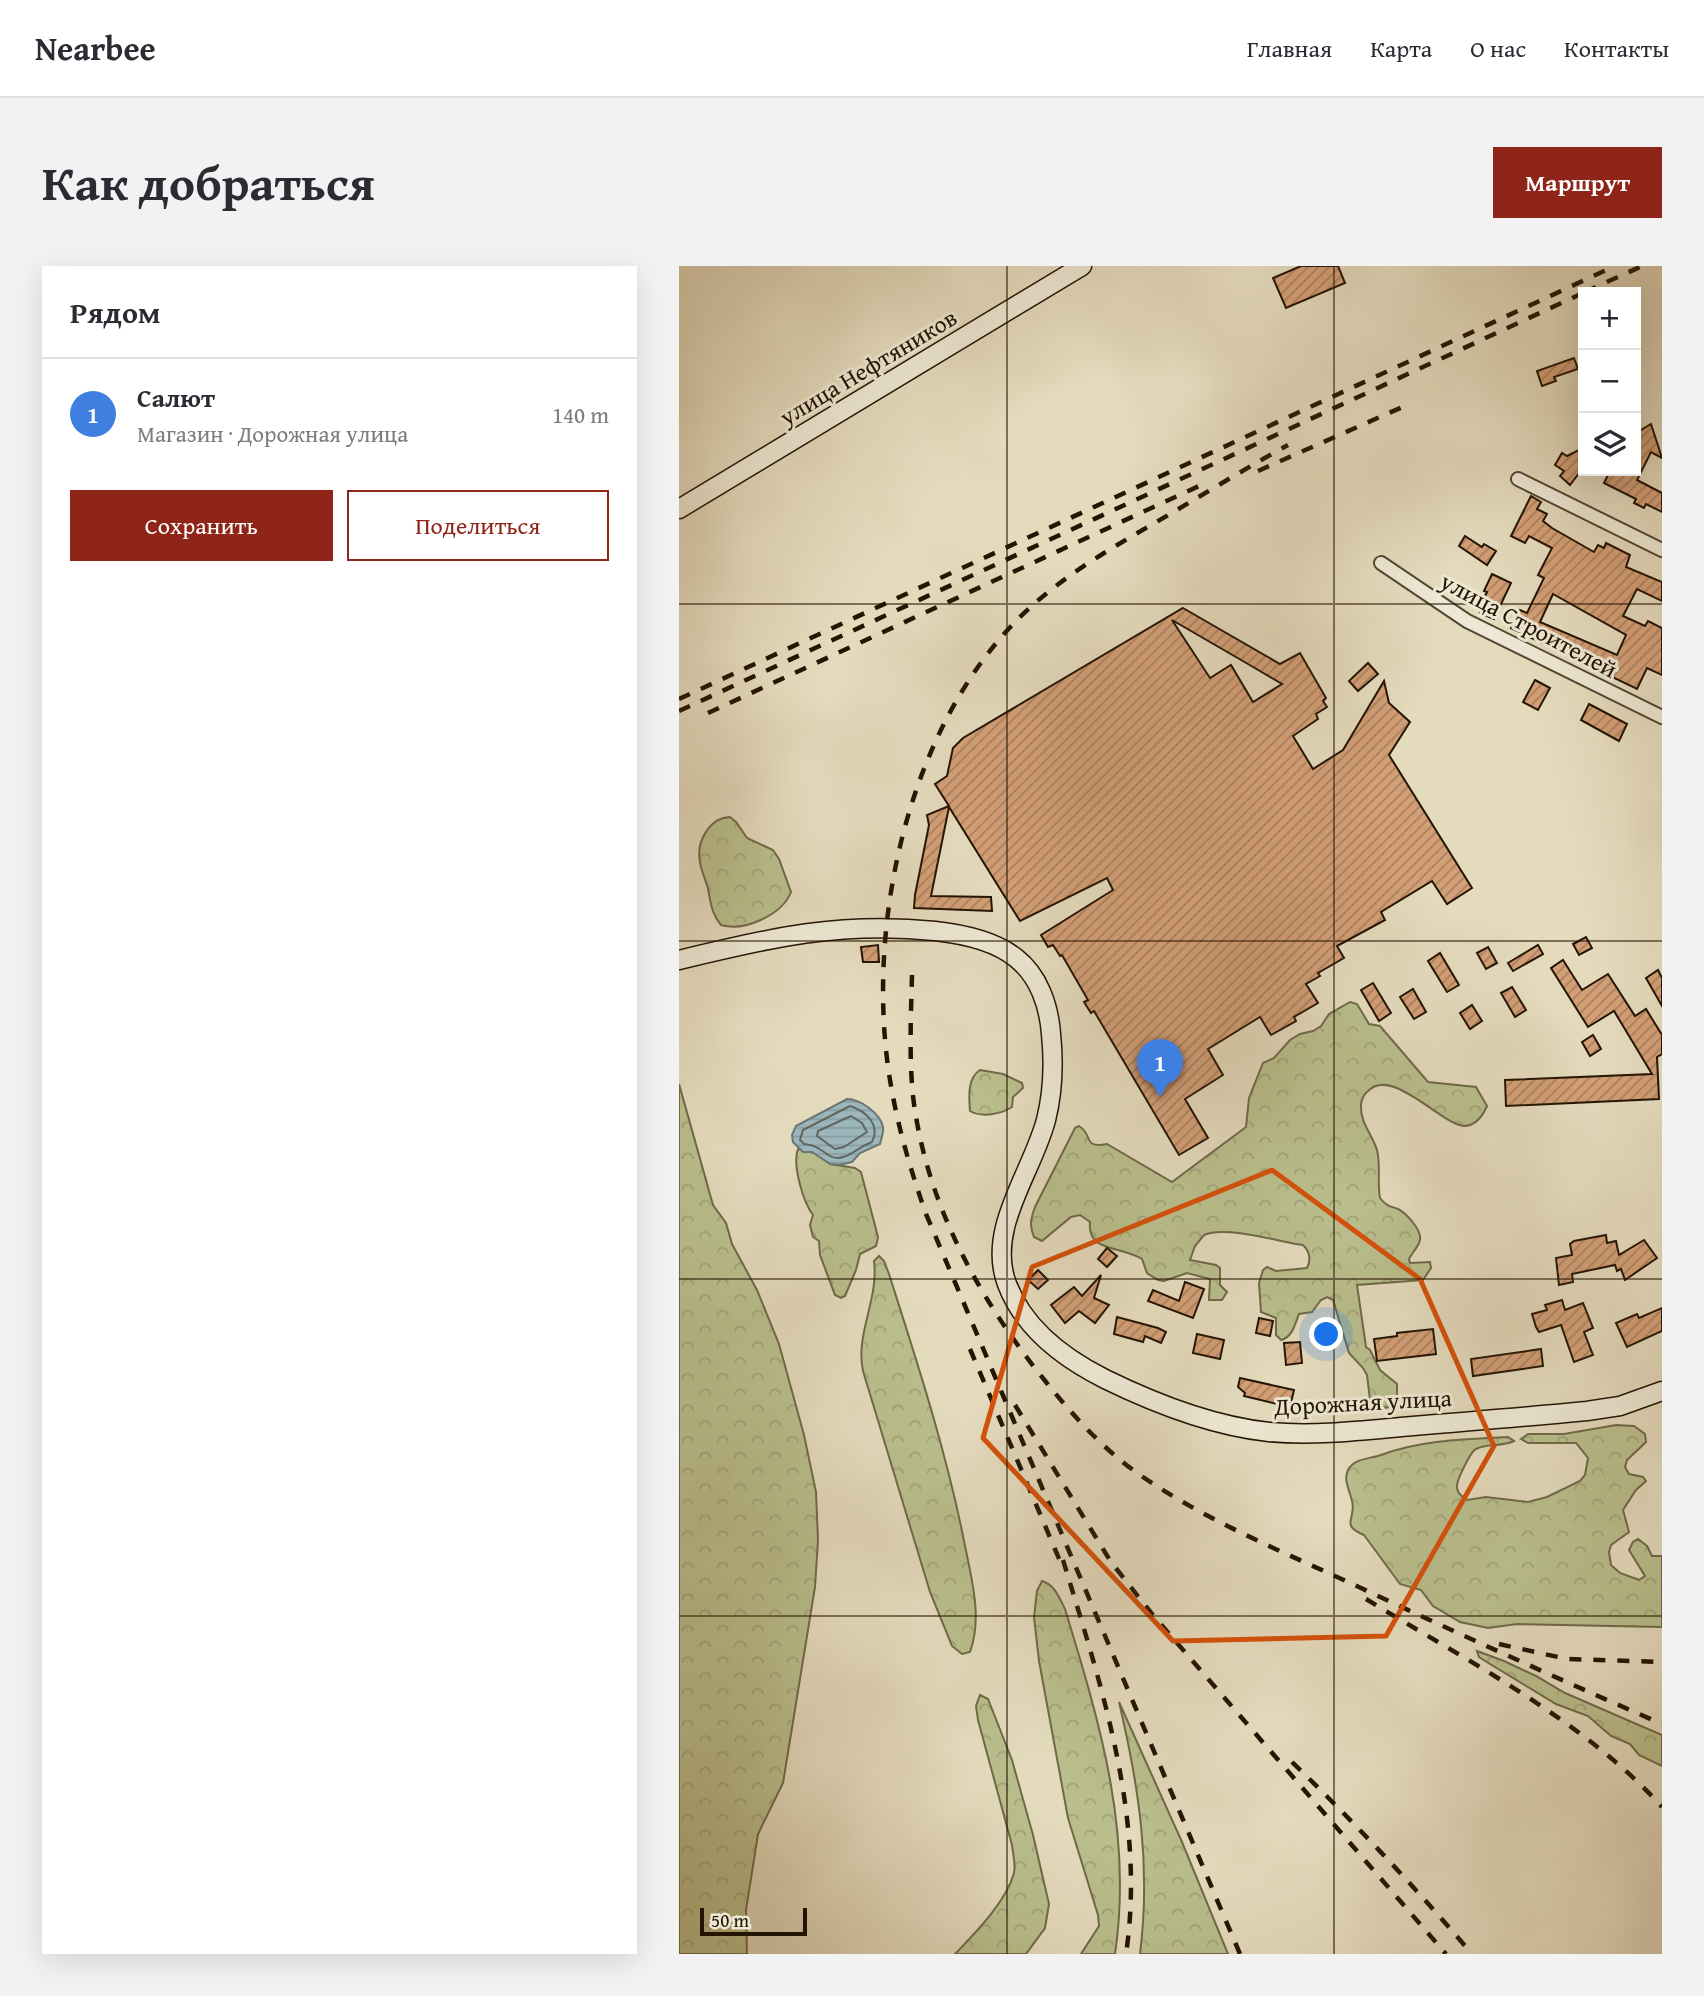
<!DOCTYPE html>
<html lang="ru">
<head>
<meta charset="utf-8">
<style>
	body { margin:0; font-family:"Gentium Book Plus",serif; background:#f2f2f3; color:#2b2b33 }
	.controls { position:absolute; right:21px; top:21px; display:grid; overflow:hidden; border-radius:0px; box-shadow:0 7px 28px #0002 }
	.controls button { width:63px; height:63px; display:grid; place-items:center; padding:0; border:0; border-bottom:2px solid #e1e1e2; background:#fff; color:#2b2b33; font:35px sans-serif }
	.scale { position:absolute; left:21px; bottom:18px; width:107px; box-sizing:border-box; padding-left:7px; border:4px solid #241404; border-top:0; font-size:19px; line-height:24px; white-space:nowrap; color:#241404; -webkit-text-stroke:5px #ede8d4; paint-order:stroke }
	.you { position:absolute; left:648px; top:1069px; width:24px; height:24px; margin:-18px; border:5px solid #fff; border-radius:50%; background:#1a73e8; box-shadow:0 0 0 10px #1a73e833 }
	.badge { display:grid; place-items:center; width:46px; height:46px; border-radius:50%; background:#8f2418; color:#fff; font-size:23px; font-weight:700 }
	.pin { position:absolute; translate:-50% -58px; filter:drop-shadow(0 2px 4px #0008) }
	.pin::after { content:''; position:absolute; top:37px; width:24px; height:21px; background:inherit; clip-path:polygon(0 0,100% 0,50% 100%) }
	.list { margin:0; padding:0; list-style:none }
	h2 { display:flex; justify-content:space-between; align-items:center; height:91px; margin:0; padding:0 28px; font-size:30px }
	h2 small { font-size:23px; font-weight:400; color:#7c7c81 }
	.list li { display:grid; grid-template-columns:46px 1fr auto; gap:21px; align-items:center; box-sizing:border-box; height:112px; padding:0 28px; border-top:2px solid #e1e1e2 }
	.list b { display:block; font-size:26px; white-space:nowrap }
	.list p { margin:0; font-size:23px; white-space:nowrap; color:#7c7c81 }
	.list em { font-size:23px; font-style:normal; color:#7c7c81 }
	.actions { display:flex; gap:14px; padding:21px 28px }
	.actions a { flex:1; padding:16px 0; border:2px solid #8f2418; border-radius:0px; text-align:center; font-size:24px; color:#8f2418 }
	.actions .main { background:#8f2418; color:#fff }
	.icon { flex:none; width:38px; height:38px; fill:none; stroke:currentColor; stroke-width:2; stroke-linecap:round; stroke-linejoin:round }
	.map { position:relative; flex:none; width:983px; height:1688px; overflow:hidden; border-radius:0px }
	header { display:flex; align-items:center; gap:42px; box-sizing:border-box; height:98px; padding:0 35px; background:#fff; border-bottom:2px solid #e1e1e2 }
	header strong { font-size:33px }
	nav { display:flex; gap:38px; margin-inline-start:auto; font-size:24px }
	.intro { display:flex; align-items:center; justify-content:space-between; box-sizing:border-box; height:168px; padding:0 42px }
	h1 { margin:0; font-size:49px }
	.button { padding:18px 32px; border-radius:0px; background:#8f2418; color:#fff; font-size:24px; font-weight:700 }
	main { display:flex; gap:42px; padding:0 42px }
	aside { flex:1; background:#fff; border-radius:0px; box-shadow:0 7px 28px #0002 }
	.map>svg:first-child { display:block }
	.forest { fill:url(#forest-crowns); stroke:#6f6948; stroke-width:2 }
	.water { fill:url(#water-rules); stroke:#6c7673; stroke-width:2 }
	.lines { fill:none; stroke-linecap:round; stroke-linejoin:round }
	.shore { stroke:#606660; stroke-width:2 }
	.building { fill:url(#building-hatch); stroke:#241404; stroke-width:2; fill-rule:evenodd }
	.street-casing { stroke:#544632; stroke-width:16 }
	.secondary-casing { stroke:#241404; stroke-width:21 }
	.street { stroke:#ede8d4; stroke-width:12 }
	.secondary { stroke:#ede8d4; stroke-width:18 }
	.rail { stroke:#241404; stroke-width:4.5; stroke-dasharray:12 12; stroke-linecap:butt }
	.marked { fill:none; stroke:#d4520b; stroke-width:5; stroke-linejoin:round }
	.grid { fill:none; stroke:#241404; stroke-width:2; stroke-opacity:0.55 }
	.labels { text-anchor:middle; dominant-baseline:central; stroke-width:6; stroke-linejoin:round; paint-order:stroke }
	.street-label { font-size:24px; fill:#241404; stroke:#ede8d4 }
</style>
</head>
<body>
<header>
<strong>Nearbee</strong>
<nav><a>Главная</a><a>Карта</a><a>О нас</a><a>Контакты</a></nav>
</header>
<div class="intro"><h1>Как добраться</h1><a class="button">Маршрут</a></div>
<main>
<aside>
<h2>Рядом<small></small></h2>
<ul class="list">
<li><span class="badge" style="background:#3f7fe0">1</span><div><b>Салют</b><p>Магазин · Дорожная улица</p></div><em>140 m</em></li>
</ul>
<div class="actions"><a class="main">Сохранить</a><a>Поделиться</a></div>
</aside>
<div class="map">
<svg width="983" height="1688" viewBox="0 0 983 1688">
	<defs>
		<pattern id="forest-crowns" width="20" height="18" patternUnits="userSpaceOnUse" patternTransform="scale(1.75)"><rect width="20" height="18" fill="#babe8d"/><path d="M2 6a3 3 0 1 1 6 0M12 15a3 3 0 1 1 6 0" fill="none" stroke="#a0a278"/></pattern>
		<pattern id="water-rules" width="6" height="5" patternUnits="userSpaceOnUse" patternTransform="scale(1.75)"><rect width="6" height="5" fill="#9cb8bd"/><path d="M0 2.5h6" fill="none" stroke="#869da1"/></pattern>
		<pattern id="building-hatch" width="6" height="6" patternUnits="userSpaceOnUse" patternTransform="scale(1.75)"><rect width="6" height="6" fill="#d39f76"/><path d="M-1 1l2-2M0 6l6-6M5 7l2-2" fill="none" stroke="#ab805f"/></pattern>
	</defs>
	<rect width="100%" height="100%" fill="#e4dbbd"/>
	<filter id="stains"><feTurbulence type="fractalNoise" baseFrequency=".00286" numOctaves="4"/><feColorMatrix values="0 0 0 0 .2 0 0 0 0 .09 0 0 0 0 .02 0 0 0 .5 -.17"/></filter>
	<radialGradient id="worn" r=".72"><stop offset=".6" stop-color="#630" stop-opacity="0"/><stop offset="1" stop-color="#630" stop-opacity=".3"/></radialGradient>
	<g class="forest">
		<path d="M51 551 57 556 68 572 94 584 100 593 112 626C103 649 65 666 42 659 32 647 32 637 29 623 27 614 22 605 21 596 17 576 30 552 51 551Z"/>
		<path d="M671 736 678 738 690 758 701 760 749 816 797 821 808 840C804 849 797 860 785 860 763 859 713 800 689 825 685 828 682 834 682 839 681 857 693 868 698 884 702 900 698 916 701 932 707 940 711 940 719 943 727 947 743 964 741 974 740 980 733 987 730 993L731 997 751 996 752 1002 744 1014 678 1019 687 1081 691 1084 701 1104 718 1118V1130L716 1138C706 1146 699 1140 691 1134L688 1109 684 1102 670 1087 654 1034 648 1031 642 1034 633 1046 620 1048C616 1057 614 1071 602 1074L597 1069V1052L582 1046 580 1017 584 1004 588 1001 597 1005 628 1002C632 994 631 986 624 979 600 976 546 959 525 969L516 980 511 994 537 999 541 1002V1019L548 1026 543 1034H530L531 1013 508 1007 485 1015 479 1014 468 1007 463 993C441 979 408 987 411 956L401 949 392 951 363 975 355 971C350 959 352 952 356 941L396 862 400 860C415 869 403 883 428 878L493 916 567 861 570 832 584 797 595 792 611 774 621 768 634 765 642 760 650 748Z"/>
		<path d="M301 804 324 808 343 817 344 822 334 831 333 841C322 848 303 852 291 845 290 832 288 812 301 804Z"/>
		<path d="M0 818 34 939 47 957 53 978 78 1024 100 1078 125 1169 137 1226 139 1274 136 1321 104 1517 79 1568 67 1644 68 1688H0Z"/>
		<path d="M119 883 139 888 151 898 176 902 182 906 199 971 197 980 181 988 177 1004 166 1030 162 1032 156 1029 141 989 140 975 134 971 131 959 134 949C124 936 113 898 119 883Z"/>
		<path d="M200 990 205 995 210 1008C238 1096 267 1184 285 1275 292 1311 304 1351 291 1386L283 1388 273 1380 251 1326 184 1105C176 1068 200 1033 195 995Z"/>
		<path d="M937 1159 955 1160 966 1168 967 1176 948 1194 946 1201 950 1208 964 1211 967 1215 957 1224 944 1244 950 1266 932 1279 930 1286 932 1299 941 1307 960 1314 966 1310 950 1284 954 1276 959 1273 968 1280 973 1290H983V1361L838 1358 809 1362 781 1356 754 1340 742 1324 721 1318 685 1269C660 1259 678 1252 673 1235 671 1225 664 1214 669 1204 675 1192 691 1193 702 1189 741 1174 787 1173 829 1171L835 1175C823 1181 808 1177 797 1183 792 1185 777 1215 778 1221 778 1227 783 1231 788 1234L807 1231 849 1236 868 1231 901 1215 906 1209 909 1192 897 1177H849L842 1173 849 1168H885Z"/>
		<path d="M363 1315C376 1319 380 1331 386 1343 421 1458 454 1566 436 1688H402L420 1660 419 1649 389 1552 360 1395 355 1351 358 1325Z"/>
		<path d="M798 1385 825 1395 857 1410 886 1427 983 1469V1500L960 1489 951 1478 932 1470 909 1450 877 1438 811 1398 800 1391Z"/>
		<path d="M301 1429 309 1433 333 1494 354 1569 370 1638 366 1662 347 1688H276C296 1667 327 1636 335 1607 337 1598 334 1589 333 1579L299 1454 297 1440Z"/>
		<path d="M440 1436 503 1576 549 1688H461C472 1600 460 1521 440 1436Z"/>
	</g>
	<path class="water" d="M168 833C181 833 201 847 204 861 205 866 202 873 201 878L181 887 173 896 160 899 151 898 133 886H124L114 876 113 869 117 860Z"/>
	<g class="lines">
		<g class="shore">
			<path d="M171 840C187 845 202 859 193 876 180 880 165 898 151 890 141 884 138 879 125 878L121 874 124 864Z"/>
			<path d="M172 850 183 857 188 866 165 881 156 883 138 870 139 865Z"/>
		</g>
	</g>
	<g class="building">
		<path d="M622 0H659L666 17 607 42 594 12Z"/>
		<path d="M895 92 899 103 875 111 877 115 863 120 858 105Z"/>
		<path d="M972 158 983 192 972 186 958 214 983 227V246L967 238 965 242 955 237 957 233 925 217 931 205H957V167Z"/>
		<path d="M904 182V202L891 219 881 210 885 205 876 199 883 187 888 190Z"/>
		<path d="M852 230 862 236 858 243 868 248 864 255 873 262 915 286 919 279 925 282 927 277 951 289 947 301 983 316V335L958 323 944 350 966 360 969 355 983 362V409L968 402 958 423 832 362 841 344 848 347 865 312 859 309 873 282 850 270 846 277 832 270ZM874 328 947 369 938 389 861 356Z"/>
		<path d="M786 270 803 281 805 278 817 285 808 299 780 280Z"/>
		<path d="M813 308 832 317 815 353 801 347 804 341 801 340 808 326 805 325Z"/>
		<path d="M504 342 601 398 621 387 647 432 644 435 648 441 637 448 639 453 614 470 634 503 664 484 705 415 710 437 731 456 710 489 793 622 768 638 753 615 702 646 706 654 658 680 665 692 639 707 641 710 627 718 639 737 615 751 617 755 592 769 581 751 529 783 544 809 506 833 529 872 500 889 415 745 412 747 405 736 409 734 383 689 381 690 374 679 369 681 362 669 434 624 428 612 341 655 270 541 252 630 312 631 313 645 235 642 236 629 250 559 248 549 270 540 256 518 268 510 274 482 284 472ZM493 354 569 398 603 418 574 436 552 399 531 412Z"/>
		<path d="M689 397 699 408 679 425 670 415Z"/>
		<path d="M856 414 871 422 859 444 844 436Z"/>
		<path d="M910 438 948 458 940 475 902 454Z"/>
		<path d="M907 671 913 682 900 689 894 678Z"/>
		<path d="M199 679 200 696H184L182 681Z"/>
		<path d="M859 679 864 688 834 705 829 697Z"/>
		<path d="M809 681 818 697 807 703 798 687Z"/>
		<path d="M761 687 780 719 768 726 749 695Z"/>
		<path d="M884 694 903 724 929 708 956 750 967 743 983 769V788L978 791 980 833 827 840 826 814 973 808 935 745 909 761 872 702Z"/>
		<path d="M979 704 983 712V740L967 712Z"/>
		<path d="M694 717 712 747 700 755 682 724Z"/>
		<path d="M833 721 847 744 836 751 822 727Z"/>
		<path d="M734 723 747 746 735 753 721 731Z"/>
		<path d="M793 739 803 755 791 763 781 747Z"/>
		<path d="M914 769 922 783 911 790 903 776Z"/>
		<path d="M927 969 928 977 937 975 940 989 965 974 978 992 946 1014 942 1003 938 1005 936 999 893 1008 894 1016 880 1019 877 992 893 989 891 978 895 975Z"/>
		<path d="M428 982 438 990 428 1001 419 993Z"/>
		<path d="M359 1004 369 1014 359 1023 349 1014Z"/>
		<path d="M422 1009 415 1032 430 1039 416 1057 400 1045 386 1057 372 1039 395 1021 403 1030Z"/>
		<path d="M506 1016 525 1023 514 1052 469 1035 474 1024 500 1035Z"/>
		<path d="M883 1034 886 1044 904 1037 914 1062 905 1066 914 1089 895 1096 882 1059 860 1066 857 1061 853 1048 868 1044 866 1039Z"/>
		<path d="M983 1042V1065L948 1081 937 1057 958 1048 960 1052Z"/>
		<path d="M438 1051 479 1062 487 1066 482 1077 466 1070 464 1076 435 1068Z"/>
		<path d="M580 1052 594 1055 591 1070 577 1067Z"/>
		<path d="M754 1063 757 1088 698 1095 695 1073 718 1070V1067Z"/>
		<path d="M518 1068 545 1074 541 1093 514 1087Z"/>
		<path d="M621 1076 623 1097 607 1099 605 1077Z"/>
		<path d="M862 1083 864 1100 794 1110 792 1093Z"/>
		<path d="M561 1112 615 1124 611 1141 565 1130 566 1127 559 1121Z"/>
	</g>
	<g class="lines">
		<defs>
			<g id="street">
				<path d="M839 213 983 284"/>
				<path d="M702 297 788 355 983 451"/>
			</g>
			<g id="secondary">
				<path d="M0 243 403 0"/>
				<path d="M0 694C90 672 162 655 256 665 283 668 315 674 337 692 360 710 370 740 372 768 375 797 374 826 367 854 353 907 307 963 328 1018 345 1063 384 1092 426 1113 477 1138 533 1160 590 1166 634 1170 679 1165 722 1161 784 1156 846 1151 908 1145L941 1140 983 1125"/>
			</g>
		</defs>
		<use href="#street" class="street-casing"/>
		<use href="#secondary" class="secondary-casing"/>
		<use href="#street" class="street"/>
		<use href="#secondary" class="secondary"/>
		<g class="rail">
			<path d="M906 26 963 0"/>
			<path d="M579 205 728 139"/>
			<path d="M0 433 936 0"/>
			<path d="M0 445 904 27"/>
			<path d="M29 447 520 220"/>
			<path d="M233 709C232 749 230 790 234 830 246 930 292 1018 352 1097 384 1138 418 1179 461 1209 529 1256 607 1287 682 1322 782 1369 882 1414 983 1458"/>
			<path d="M291 1083 384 1302"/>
			<path d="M336 1139 432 1296 473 1348 767 1688"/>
			<path d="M384 1294C423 1422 467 1553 447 1688"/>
			<path d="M687 1333C785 1393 906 1455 983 1541"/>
			<path d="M820 1378 888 1393 983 1396"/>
			<path d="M613 1496C676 1557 736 1621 793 1688"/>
			<path d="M561 1688 247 948C228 894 213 841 207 784 192 638 234 459 339 353 383 309 438 279 491 248 530 225 569 201 609 179"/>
		</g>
	</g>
	<path class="marked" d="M593 904 741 1013 815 1180 707 1370 494 1375 304 1172 353 1001Z"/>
	<path class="grid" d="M328 0V1688M655 0V1688M0 338H983M0 675H983M0 1013H983M0 1350H983"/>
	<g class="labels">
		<g class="street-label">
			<text transform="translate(189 101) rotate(-31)">улица Нефтяников</text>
			<text transform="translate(850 359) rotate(28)">улица Строителей</text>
			<text transform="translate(684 1136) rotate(-3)">Дорожная улица</text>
		</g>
	</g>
	<rect width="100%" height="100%" filter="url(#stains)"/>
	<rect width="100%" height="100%" fill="url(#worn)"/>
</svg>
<div class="controls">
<button>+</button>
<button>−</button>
<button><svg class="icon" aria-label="layers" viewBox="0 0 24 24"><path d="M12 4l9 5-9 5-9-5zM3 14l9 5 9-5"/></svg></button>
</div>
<div class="scale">50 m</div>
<div class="you"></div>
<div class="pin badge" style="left:481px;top:831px;background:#3f7fe0">1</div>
</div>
</main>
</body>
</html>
